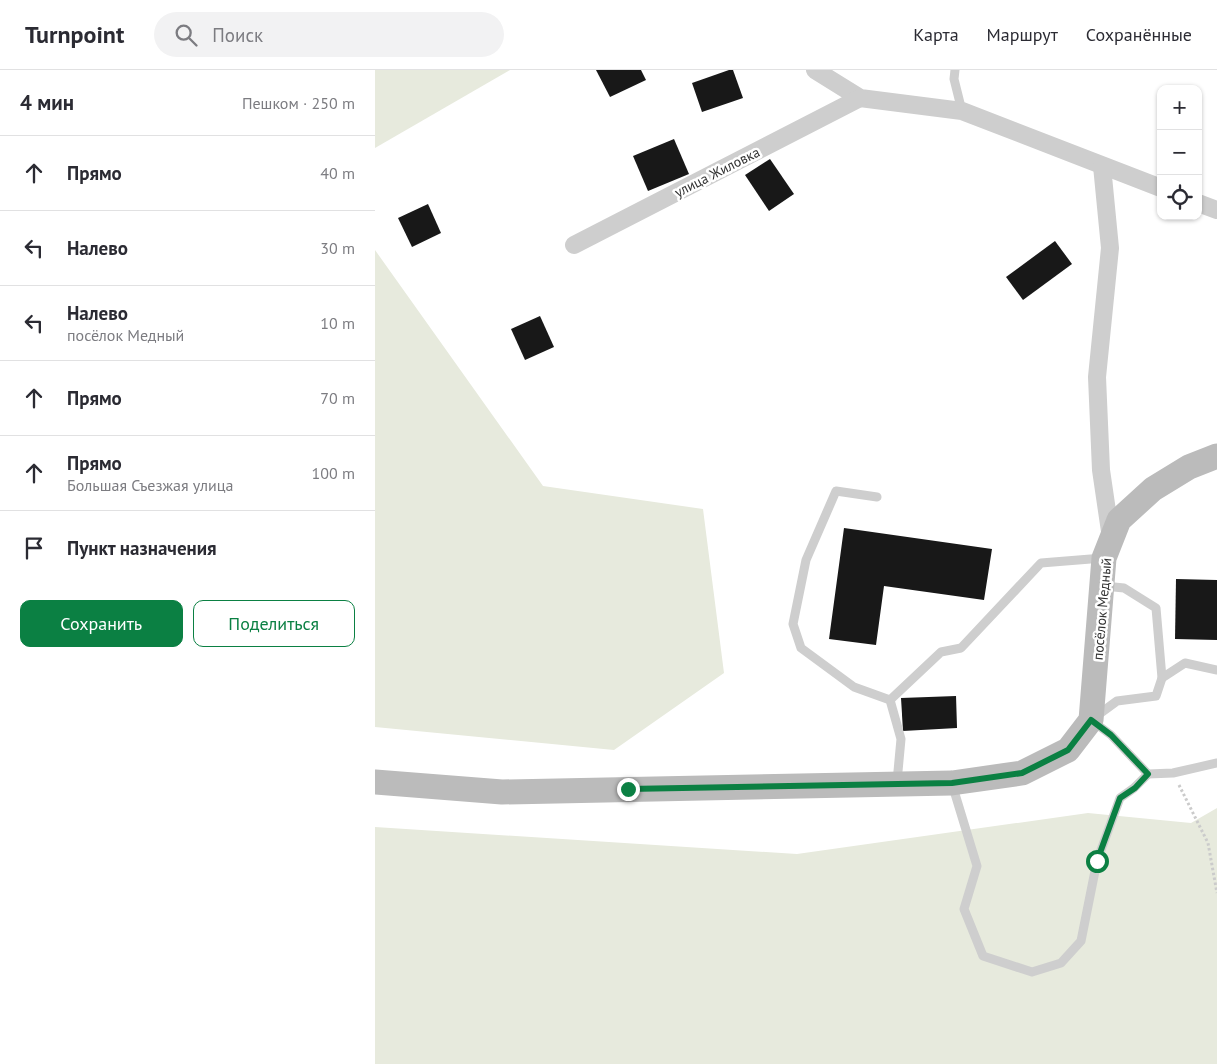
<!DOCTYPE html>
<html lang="ru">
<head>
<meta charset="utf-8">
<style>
	body { margin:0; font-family:"PT Sans",sans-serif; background:#f2f2f3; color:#2b2b33 }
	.controls { position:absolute; right:15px; top:15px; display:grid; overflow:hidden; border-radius:10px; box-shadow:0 1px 4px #0004 }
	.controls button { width:45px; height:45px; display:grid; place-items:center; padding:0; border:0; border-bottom:1px solid #e1e1e2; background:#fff; color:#2b2b33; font:25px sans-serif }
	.stop { position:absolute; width:15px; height:15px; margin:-11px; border:4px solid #0b8043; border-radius:50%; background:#fff }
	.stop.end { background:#0b8043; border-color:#fff; box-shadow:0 1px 5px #0008 }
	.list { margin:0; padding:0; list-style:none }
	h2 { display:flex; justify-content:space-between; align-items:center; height:65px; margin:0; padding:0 20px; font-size:21px }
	h2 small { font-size:16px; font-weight:400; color:#7c7c81 }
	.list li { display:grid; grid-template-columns:32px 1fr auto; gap:15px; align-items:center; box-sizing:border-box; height:75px; padding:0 20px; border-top:1px solid #e1e1e2 }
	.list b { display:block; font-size:19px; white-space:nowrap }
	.list p { margin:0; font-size:16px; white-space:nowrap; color:#7c7c81 }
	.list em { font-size:16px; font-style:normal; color:#7c7c81 }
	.actions { display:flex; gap:10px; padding:15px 20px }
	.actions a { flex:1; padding:11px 0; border:1px solid #0b8043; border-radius:10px; text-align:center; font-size:18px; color:#0b8043 }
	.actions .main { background:#0b8043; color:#fff }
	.icon { flex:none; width:28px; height:28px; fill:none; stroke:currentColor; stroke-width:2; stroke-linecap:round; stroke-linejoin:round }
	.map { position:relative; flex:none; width:842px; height:994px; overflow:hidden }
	header { display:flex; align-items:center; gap:30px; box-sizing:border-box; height:70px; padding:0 25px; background:#fff; border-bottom:1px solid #e1e1e2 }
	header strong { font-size:24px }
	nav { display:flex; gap:28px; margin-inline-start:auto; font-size:18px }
	.search { width:350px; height:45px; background:#f2f2f3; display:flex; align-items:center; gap:12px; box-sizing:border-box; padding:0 18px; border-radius:28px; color:#7c7c81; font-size:19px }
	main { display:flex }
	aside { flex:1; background:#fff }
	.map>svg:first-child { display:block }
	.green { fill:#e7eadd }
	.building { fill:#181818 }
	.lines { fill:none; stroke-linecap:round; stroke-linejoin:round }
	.path { stroke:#cbcbcb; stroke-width:3; stroke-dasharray:2.5 2.5; stroke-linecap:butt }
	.lane { stroke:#cecece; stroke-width:9 }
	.street { stroke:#cecece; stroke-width:18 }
	.secondary { stroke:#bbb; stroke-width:25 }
	.route { stroke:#0b8043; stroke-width:6 }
	.labels { text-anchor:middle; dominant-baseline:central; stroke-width:5; stroke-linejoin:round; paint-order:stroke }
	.street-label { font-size:14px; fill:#313131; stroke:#fff }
</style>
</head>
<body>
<header>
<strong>Turnpoint</strong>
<div class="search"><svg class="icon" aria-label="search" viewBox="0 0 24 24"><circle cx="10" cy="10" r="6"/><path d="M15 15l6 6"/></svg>Поиск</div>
<nav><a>Карта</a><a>Маршрут</a><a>Сохранённые</a></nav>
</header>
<main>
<aside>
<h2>4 мин<small>Пешком · 250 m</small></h2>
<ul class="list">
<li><svg class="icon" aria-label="ahead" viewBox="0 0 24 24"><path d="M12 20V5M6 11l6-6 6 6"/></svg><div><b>Прямо</b></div><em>40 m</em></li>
<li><svg class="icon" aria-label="left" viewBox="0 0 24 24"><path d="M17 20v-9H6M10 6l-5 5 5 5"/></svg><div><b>Налево</b></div><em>30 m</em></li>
<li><svg class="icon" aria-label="left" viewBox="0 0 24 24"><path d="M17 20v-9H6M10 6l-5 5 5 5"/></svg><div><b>Налево</b><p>посёлок Медный</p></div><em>10 m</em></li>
<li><svg class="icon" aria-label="ahead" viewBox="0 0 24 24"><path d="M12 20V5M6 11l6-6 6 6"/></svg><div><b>Прямо</b></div><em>70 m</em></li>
<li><svg class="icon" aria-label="ahead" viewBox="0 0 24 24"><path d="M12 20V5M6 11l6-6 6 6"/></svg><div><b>Прямо</b><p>Большая Съезжая улица</p></div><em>100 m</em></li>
<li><svg class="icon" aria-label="arrive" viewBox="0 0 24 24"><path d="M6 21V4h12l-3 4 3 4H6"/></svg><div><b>Пункт назначения</b></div></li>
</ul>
<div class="actions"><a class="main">Сохранить</a><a>Поделиться</a></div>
</aside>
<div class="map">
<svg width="842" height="994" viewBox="0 0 842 994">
	<rect width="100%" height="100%" fill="#fff"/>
	<g class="green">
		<path d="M0 0H135L0 78Z"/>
		<path d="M0 180 168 416 328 439 349 603 239 680 0 657Z"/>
		<path d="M842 738V994H0V757L422 784 713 743 816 753Z"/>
	</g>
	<g class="building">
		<path d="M221 0H266L271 10 235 27Z"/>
		<path d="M354 0H358L368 28 327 42 317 13Z"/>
		<path d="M299 69 314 104 273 121 258 86Z"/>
		<path d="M395 89 419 124 394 141 370 105Z"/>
		<path d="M53 134 66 163 37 177 23 148Z"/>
		<path d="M680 171 697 194 648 230 631 207Z"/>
		<path d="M165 246 179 277 150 290 136 259Z"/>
		<path d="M469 458 617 479 609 530 509 516 501 575 454 569Z"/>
		<path d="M801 509 842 510V570L800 569Z"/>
		<path d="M581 626 582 658 528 661 526 628Z"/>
	</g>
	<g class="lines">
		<path class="path" d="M804 715 833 773 842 823"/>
		<g class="lane">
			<path d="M580 0 579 9 587 41"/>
			<path d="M502 427 461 421 431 490 418 554 426 578 479 617 515 630 526 669 522 712"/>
			<path d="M729 516 749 518 781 538 787 608 781 626 742 631 716 650 736 665 773 704 798 703 842 693"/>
			<path d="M787 608 810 593 842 600"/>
			<path d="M515 630 566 582 586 578 666 493 728 488"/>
			<path d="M577 714 602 796 589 839 608 886 657 902 686 893 706 871 722 791 745 728 759 718 773 704"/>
		</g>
		<g class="street">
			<path d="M440 0 485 28 587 41 786 118"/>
			<path d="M727 96 735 178 722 307 726 400 736 468"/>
			<path d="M823 133 842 140"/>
			<path d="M199 175 485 28"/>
		</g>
		<path class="secondary" d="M0 712 127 722 577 713 647 703 693 680 716 650 729 488 744 450 778 419 814 397 842 386"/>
	</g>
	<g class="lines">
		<path class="route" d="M253 719 577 713 647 703 693 680 716 650 736 665 773 704 760 718 745 728 722 791"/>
	</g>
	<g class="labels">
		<g class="street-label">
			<text transform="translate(342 102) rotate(-27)">улица Жиловка</text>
			<text transform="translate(727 539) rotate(-85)">посёлок Медный</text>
		</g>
	</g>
</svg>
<div class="controls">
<button>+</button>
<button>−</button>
<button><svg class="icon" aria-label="locate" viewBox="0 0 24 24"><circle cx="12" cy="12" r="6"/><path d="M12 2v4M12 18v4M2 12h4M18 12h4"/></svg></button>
</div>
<div class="stop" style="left:722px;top:791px"></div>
<div class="stop end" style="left:253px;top:719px"></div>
</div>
</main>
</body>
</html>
